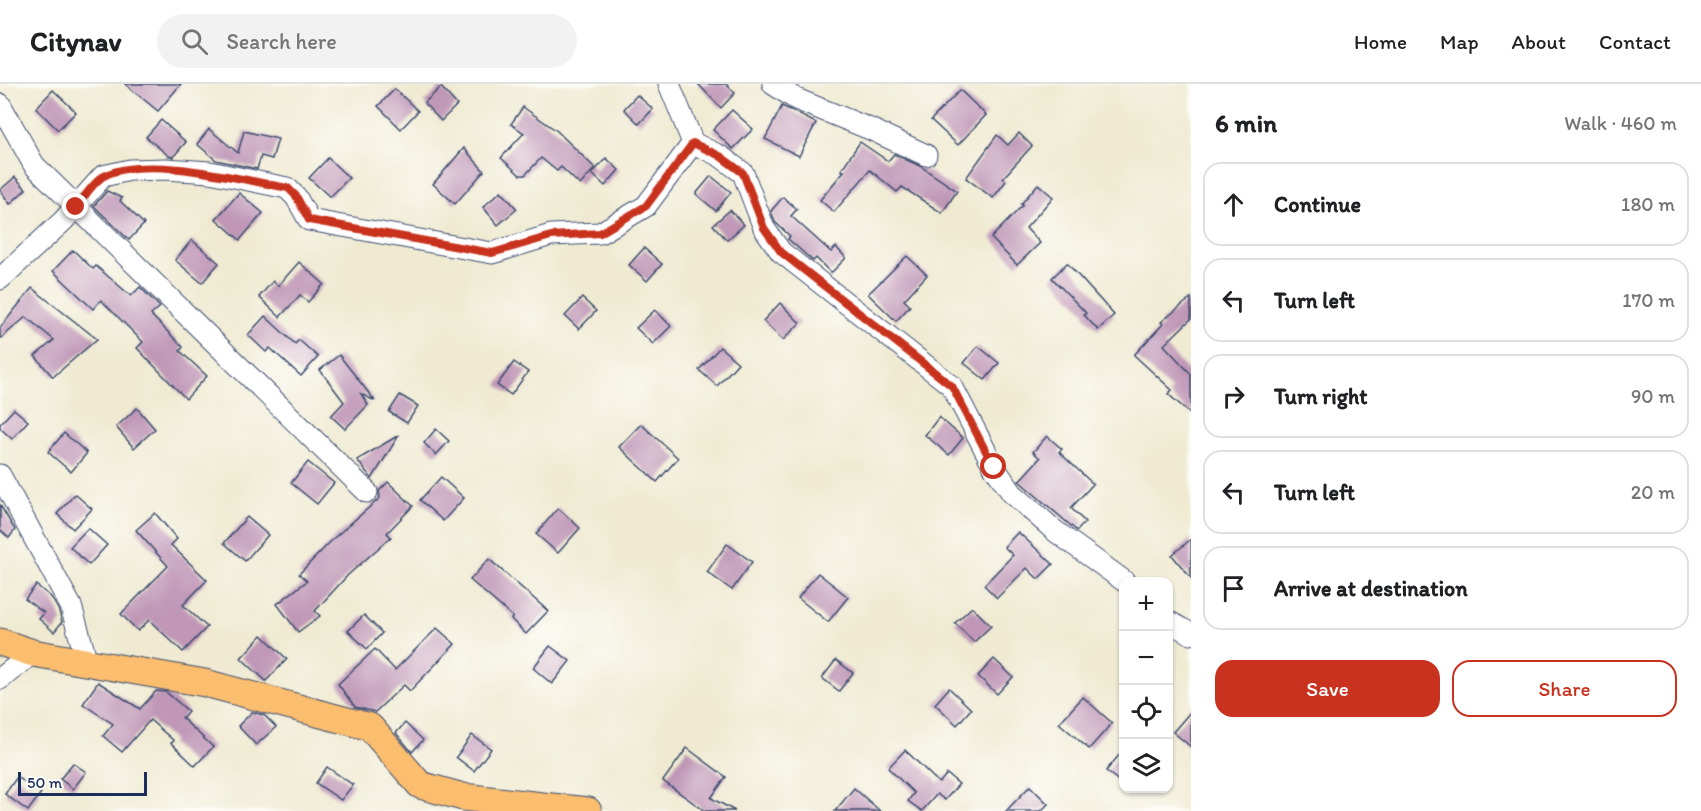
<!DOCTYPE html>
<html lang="en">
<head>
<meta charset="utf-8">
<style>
	body { margin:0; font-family:Itim,sans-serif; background:#f2f2f2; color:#202124 }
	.controls { position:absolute; right:18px; bottom:18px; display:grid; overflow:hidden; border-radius:12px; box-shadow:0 2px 4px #0004 }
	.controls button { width:54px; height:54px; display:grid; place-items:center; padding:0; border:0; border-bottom:2px solid #e0e0e0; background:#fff; color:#202124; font:30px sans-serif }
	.scale { position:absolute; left:18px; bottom:15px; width:129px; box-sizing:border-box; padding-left:6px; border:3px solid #1b2f5e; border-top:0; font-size:16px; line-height:21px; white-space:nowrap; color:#1b2f5e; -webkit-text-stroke:4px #fdfcf7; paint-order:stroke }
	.stop { position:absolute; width:18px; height:18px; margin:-14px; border:4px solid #c8321e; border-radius:50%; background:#fff }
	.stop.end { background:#c8321e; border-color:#fff; box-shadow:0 2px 6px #0008 }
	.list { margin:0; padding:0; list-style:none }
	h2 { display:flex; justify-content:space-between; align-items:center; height:78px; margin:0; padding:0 24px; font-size:26px }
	h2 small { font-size:20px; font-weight:400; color:#757577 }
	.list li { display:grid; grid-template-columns:39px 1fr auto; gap:18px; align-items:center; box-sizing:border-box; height:84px; margin:0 12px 12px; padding:0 12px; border:2px solid #e0e0e0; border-radius:18px }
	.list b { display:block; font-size:22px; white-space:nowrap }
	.list em { font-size:20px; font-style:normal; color:#757577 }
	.actions { display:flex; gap:12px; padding:18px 24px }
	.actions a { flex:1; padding:14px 0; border:2px solid #c8321e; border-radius:18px; text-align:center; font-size:21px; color:#c8321e }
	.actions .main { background:#c8321e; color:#fff }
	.icon { flex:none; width:33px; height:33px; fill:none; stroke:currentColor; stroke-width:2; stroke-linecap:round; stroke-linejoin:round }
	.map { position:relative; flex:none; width:1191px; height:727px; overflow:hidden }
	header { display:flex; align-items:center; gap:36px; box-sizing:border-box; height:84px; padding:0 30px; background:#fff; border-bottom:2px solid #e0e0e0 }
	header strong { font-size:28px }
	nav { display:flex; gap:33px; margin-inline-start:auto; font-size:21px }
	.search { width:420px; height:54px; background:#f2f2f2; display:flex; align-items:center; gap:15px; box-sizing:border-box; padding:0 21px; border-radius:33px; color:#757577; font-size:22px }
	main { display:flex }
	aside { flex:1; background:#fff }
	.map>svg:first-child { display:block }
	.building { fill:#c097b7 }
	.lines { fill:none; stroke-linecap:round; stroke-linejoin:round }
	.minor-casing { stroke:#3b4b6f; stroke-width:23 }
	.major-casing { stroke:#3b4b6f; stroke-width:29 }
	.minor { stroke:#fff; stroke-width:21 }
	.major { stroke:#fbbd6e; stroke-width:27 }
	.route { stroke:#c8321e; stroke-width:8 }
</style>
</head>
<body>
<header>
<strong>Citynav</strong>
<div class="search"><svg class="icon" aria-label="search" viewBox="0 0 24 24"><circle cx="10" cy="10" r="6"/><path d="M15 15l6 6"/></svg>Search here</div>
<nav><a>Home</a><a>Map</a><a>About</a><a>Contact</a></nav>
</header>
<main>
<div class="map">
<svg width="1191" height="727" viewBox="0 0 1191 727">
	<rect width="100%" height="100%" fill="#fdfcf7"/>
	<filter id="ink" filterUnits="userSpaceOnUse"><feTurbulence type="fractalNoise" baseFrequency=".0167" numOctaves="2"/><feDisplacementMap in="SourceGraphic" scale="12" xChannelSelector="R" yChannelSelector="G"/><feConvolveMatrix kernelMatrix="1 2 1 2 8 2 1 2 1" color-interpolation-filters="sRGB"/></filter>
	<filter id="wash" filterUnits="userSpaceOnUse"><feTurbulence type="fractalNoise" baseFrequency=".008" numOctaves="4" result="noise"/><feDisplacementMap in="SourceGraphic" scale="24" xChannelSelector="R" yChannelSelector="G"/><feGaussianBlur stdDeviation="1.35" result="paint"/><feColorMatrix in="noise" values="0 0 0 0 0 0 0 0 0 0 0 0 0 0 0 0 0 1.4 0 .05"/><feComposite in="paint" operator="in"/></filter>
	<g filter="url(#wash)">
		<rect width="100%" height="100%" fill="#efead1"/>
		<g id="blocks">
			<g class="building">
				<path d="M125 0H181L158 27Z"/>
				<path d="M698 0H726L735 9 721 24Z"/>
				<path d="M441 3 457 21 441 37 424 19Z"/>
				<path d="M395 5 418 27 401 45 378 22Z"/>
				<path d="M53 6 76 28 58 46 36 24Z"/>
				<path d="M960 6 986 31 958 61 931 36Z"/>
				<path d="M637 11 653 25 639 40 624 25Z"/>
				<path d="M782 22 816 39 799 72 765 55Z"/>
				<path d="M523 23 557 47 595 84 580 101 561 83 557 87 541 74 525 91H520L501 74 524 49 511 40Z"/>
				<path d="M732 26 753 45 733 65 713 46Z"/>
				<path d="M161 36 186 58 173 73 169 72 146 53Z"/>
				<path d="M209 45 238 69 244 47 278 55 272 75 261 72 257 85 216 76 197 60Z"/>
				<path d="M1019 49 1032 62 1003 94 1006 97 993 114 966 94 997 51 1008 61Z"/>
				<path d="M860 58 888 77 894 70 920 82 957 107 942 129 902 103 897 108 870 86 834 128 820 116 844 87 841 86Z"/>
				<path d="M464 64 484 87 455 120 433 100Z"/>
				<path d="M328 74 349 94 330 113 309 94Z"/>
				<path d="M606 74 619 86 605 102 592 90Z"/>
				<path d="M711 92 731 108 716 127 696 110Z"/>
				<path d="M15 93 26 105 10 120 0 106Z"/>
				<path d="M1038 100 1053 113 1026 144 1040 159 1017 181 991 154 1023 121 1021 120Z"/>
				<path d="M107 107 122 114 120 117 144 140 129 156 94 122Z"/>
				<path d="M501 107 517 125 498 141 483 123Z"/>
				<path d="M239 109 263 129 240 156 216 135Z"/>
				<path d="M783 113 797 125 791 132 831 168 836 163 846 174 831 189 816 174 813 177 788 155 790 152 775 138 771 127Z"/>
				<path d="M730 126 744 141 727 156 713 141Z"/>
				<path d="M192 156 219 179 202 199 175 176Z"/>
				<path d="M644 164 662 180 647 197 629 181Z"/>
				<path d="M73 166 93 185 96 182 131 212 140 203 160 223 151 231 183 263 180 267 207 292 186 315 137 264 143 258 101 216 93 225 53 187Z"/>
				<path d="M907 172 927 191 904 216 910 222 896 237 868 210Z"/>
				<path d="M299 178 324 200 308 218 300 211 280 233 259 213 273 197 278 202Z"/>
				<path d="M1067 179 1114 231 1098 246 1084 231 1086 229 1052 194Z"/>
				<path d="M32 204 97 255 53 293 35 272 54 256 26 233 0 255V244Z"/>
				<path d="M582 214 596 227 579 245 565 232Z"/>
				<path d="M1191 214V235L1164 261 1191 290V330L1168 310 1172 306 1134 271 1163 240 1161 238Z"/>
				<path d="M780 219 800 239 783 256 763 237Z"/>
				<path d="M655 226 671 242 653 260 636 244Z"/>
				<path d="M265 232 295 260 299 256 318 273 301 292 270 264 266 268 248 251Z"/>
				<path d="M978 262 999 279 985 296 964 279Z"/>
				<path d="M720 263 738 279 717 302 699 286Z"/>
				<path d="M339 271 375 317 361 310 368 321 345 345 331 332 344 318 320 286Z"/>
				<path d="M514 278 528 288 511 311 497 301Z"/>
				<path d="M400 311 418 322 407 339 389 328Z"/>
				<path d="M137 324 155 345 134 364 116 343Z"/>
				<path d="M14 325 28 337 12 355 0 344V340Z"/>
				<path d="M939 333 963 354 949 371 925 351Z"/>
				<path d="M641 340 678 374 657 398 619 363Z"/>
				<path d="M436 345 449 357 436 371 424 359Z"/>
				<path d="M64 349 87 369 71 388 48 368Z"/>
				<path d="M399 351 372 395 357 376Z"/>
				<path d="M1047 352 1062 365 1059 368 1093 400 1071 424 1085 438 1077 447 1019 397 1040 374 1033 368Z"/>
				<path d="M308 378 334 399 317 420 291 399Z"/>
				<path d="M441 393 464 414 443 437 420 416Z"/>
				<path d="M388 398 413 422 387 449 391 453 348 491 315 527 320 532 298 548 277 520 307 497 299 490 335 453 380 414 379 407Z"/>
				<path d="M75 410 92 425 73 445 57 430Z"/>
				<path d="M0 421 15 446 9 454 0 446Z"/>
				<path d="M558 424 580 444 558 469 536 450Z"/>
				<path d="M155 429 177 455 171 461 207 496 183 521 207 543 183 568 149 536 138 547 121 530 168 482 136 446Z"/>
				<path d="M247 433 268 451 245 477 224 459Z"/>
				<path d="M88 444 107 461 89 481 70 463Z"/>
				<path d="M1018 448 1053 480 1038 495 1027 484 997 514 984 501 1013 471 1004 463Z"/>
				<path d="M1191 455V494L1172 471Z"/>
				<path d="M727 460 752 478 732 506 707 488Z"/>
				<path d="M489 475 548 527 526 550 511 535 513 533 470 496Z"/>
				<path d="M818 489 848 513 828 538 798 514Z"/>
				<path d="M36 501 51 513 59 527 62 538 54 548 39 535 44 529 25 515Z"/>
				<path d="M972 523 991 542 974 558 955 539Z"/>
				<path d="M364 531 382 549 367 565 348 547Z"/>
				<path d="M437 544 455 560 410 607 404 601 375 628 355 623 338 600 375 565 395 586Z"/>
				<path d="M262 551 287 575 266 597 241 574Z"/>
				<path d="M550 562 570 577 552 600 533 584Z"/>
				<path d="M994 575 1013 593 997 610 978 592Z"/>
				<path d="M836 576 853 589 839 607 822 594Z"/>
				<path d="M98 598 140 625 156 607 166 608 188 627 182 634 213 663 195 682 171 659 174 657 150 636 122 668 103 652 113 640 83 620Z"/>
				<path d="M949 604 971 625 957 641 935 620Z"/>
				<path d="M1083 613 1112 639 1089 665 1059 639Z"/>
				<path d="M1191 627V663L1173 648Z"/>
				<path d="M252 628 264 631 276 643 256 661 238 642Z"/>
				<path d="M405 639 423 656 412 668 396 649Z"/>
				<path d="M472 651 491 665 474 687 456 673Z"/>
				<path d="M687 664 726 693 711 714 735 727H705L663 697Z"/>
				<path d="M1124 665V701L1106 687Z"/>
				<path d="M905 666 939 699 947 690 959 700 945 716 937 710 922 727 908 717 914 709 888 684Z"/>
				<path d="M73 679 86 688 73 705 60 695Z"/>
				<path d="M327 683 353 701 341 716 316 699Z"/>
				<path d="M17 693 41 709 28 727 5 710Z"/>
				<path d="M1030 702 1048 720 1041 727H1006Z"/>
				<path d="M854 704 880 727H835Z"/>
			</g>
		</g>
	</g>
	<g filter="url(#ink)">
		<use href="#blocks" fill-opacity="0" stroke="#3b4b6f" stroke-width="1.5"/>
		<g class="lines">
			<defs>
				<g id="minor">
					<path d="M669 0 693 59"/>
					<path d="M773 0 796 15 870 45 926 71"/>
					<path d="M0 20 34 81 367 408"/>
					<path d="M0 195 63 137 103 92 130 86 166 85 210 88 287 104 296 113 309 136 492 169 551 151 600 149 646 122 693 59 720 72 743 89 764 144 781 168 952 302 994 383 1012 409 1055 447 1124 497"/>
					<path d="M0 391 71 522 87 578"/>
					<path d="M1168 537 1191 550"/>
					<path d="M0 595 33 569"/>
				</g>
				<path id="major" d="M0 558 33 569 205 599 370 643 420 701 463 713 588 727"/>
			</defs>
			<use href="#minor" class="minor-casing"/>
			<use href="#major" class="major-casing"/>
			<use href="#minor" class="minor"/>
			<use href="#major" class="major"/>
		</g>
	</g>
	<g class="lines" filter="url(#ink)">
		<path class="route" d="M76 123C84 114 94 97 104 92 145 70 243 96 288 104L296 112 309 136 492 169 551 152 600 149 646 122 693 59 720 72 743 89 764 144 781 168 952 302 994 383"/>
	</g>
</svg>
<div class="controls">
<button>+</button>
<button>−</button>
<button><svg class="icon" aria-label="locate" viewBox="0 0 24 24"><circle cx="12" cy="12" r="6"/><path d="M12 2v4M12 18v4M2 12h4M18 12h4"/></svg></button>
<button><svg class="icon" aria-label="layers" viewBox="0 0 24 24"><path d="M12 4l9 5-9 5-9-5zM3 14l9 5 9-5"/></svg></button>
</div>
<div class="scale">50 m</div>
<div class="stop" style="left:994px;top:383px"></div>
<div class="stop end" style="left:76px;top:123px"></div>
</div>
<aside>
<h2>6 min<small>Walk · 460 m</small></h2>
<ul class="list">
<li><svg class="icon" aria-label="ahead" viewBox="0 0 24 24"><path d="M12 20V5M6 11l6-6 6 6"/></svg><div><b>Continue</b></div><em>180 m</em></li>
<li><svg class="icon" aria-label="left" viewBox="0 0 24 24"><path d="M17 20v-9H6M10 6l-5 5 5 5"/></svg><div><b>Turn left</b></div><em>170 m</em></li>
<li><svg class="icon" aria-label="right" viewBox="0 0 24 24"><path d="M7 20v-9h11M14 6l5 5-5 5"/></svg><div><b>Turn right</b></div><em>90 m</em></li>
<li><svg class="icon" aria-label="left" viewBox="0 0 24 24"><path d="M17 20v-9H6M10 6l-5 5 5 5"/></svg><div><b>Turn left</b></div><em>20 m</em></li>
<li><svg class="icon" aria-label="arrive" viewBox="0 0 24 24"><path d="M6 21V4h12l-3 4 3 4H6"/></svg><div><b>Arrive at destination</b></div></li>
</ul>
<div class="actions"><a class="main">Save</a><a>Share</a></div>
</aside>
</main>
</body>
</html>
